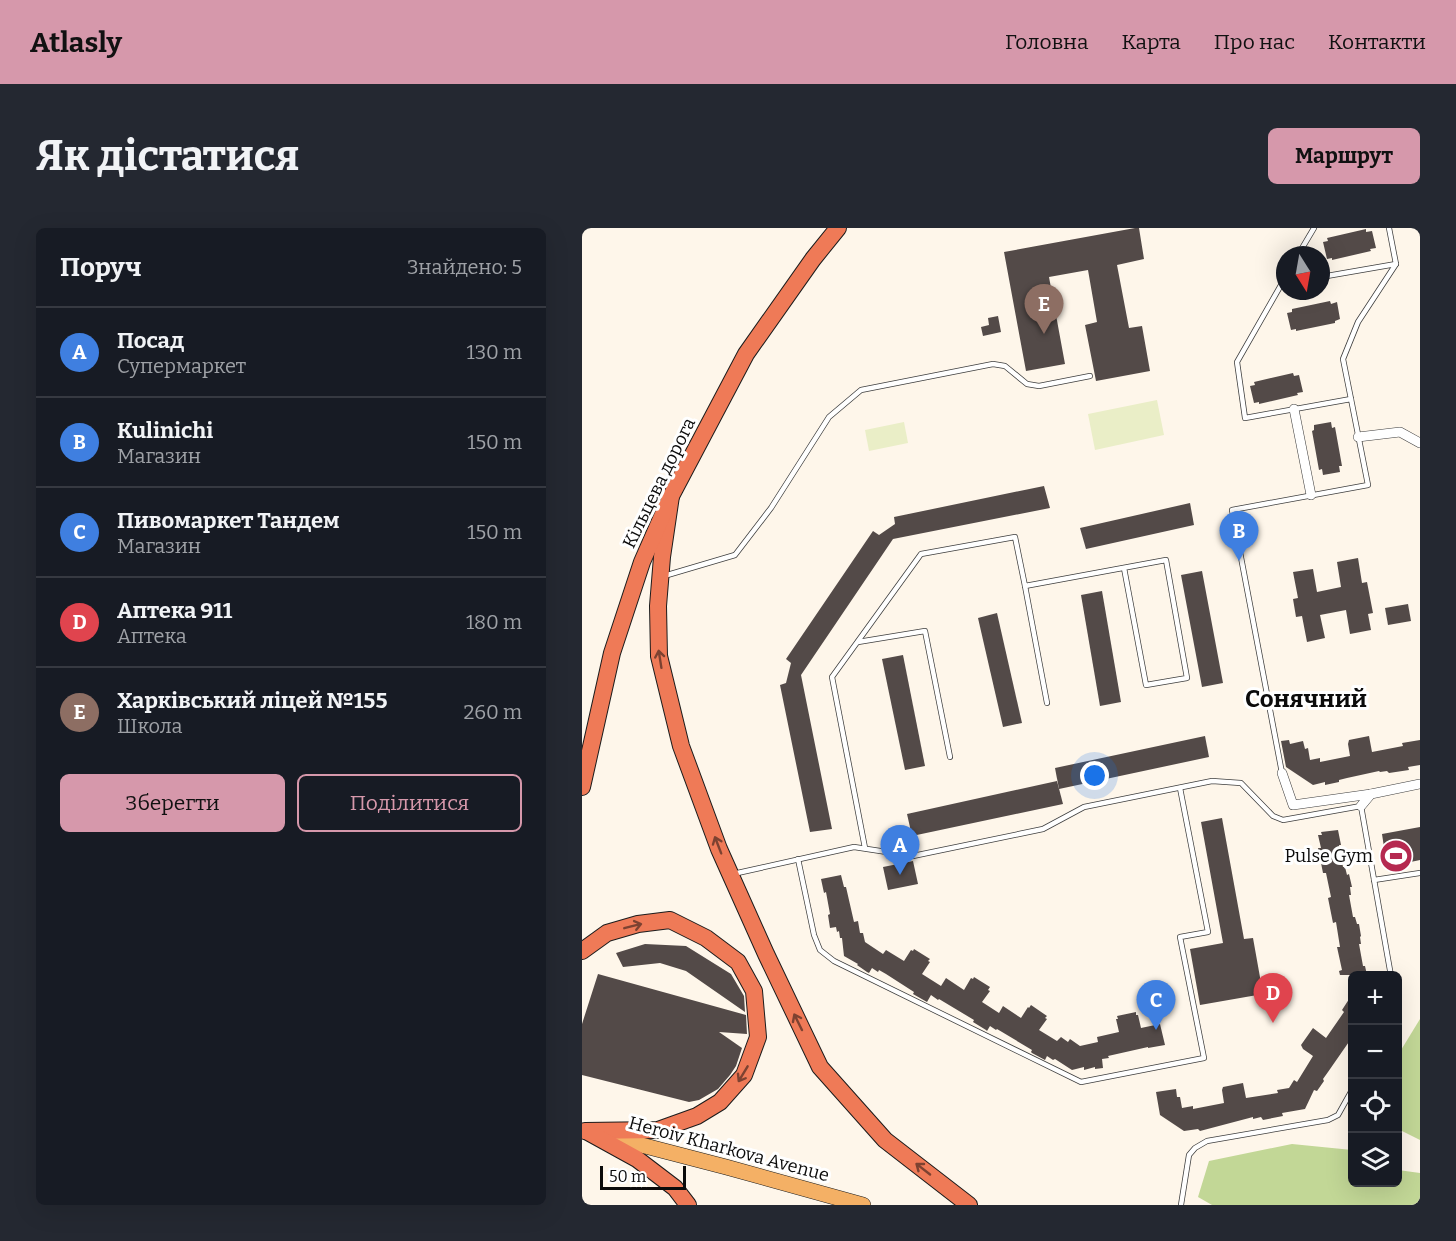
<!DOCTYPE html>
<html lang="uk">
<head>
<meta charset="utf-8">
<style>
	body { margin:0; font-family:Bitter,serif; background:#242831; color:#f1f3f6 }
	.controls { position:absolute; right:18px; bottom:18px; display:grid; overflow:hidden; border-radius:9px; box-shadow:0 6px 24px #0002 }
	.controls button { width:54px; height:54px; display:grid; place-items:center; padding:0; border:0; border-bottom:2px solid #363941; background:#171b24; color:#f1f3f6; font:30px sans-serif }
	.compass { position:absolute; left:694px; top:18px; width:54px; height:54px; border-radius:50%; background:#171b24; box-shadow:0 6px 24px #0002; rotate:169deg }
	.scale { position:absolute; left:18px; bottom:15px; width:86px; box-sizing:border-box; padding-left:6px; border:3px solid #0b0b0b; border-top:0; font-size:16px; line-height:21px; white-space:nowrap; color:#0b0b0b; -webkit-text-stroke:4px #fff; paint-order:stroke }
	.you { position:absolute; left:513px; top:548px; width:21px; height:21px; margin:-15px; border:4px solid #fff; border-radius:50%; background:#1a73e8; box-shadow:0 0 0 9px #1a73e833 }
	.badge { display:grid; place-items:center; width:39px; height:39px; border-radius:50%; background:#d698ab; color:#fff; font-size:20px; font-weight:700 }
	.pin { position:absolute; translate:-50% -50px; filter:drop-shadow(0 2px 3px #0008) }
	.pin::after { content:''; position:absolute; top:32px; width:21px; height:18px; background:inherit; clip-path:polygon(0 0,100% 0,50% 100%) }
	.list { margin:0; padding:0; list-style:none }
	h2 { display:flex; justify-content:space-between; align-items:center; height:78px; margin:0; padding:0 24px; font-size:26px }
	h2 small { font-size:20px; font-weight:400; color:#9ea1a6 }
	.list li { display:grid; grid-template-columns:39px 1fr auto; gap:18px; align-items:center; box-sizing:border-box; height:90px; padding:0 24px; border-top:2px solid #363941 }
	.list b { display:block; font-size:22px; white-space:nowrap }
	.list p { margin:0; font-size:20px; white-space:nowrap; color:#9ea1a6 }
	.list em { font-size:20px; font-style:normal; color:#9ea1a6 }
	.actions { display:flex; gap:12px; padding:18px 24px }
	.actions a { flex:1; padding:14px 0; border:2px solid #d698ab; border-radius:9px; text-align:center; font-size:21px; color:#d698ab }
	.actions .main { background:#d698ab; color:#111 }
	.icon { flex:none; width:33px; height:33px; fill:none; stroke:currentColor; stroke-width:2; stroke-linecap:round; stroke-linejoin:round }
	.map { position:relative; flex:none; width:838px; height:977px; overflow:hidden; border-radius:9px }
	header { display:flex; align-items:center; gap:36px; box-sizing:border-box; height:84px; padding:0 30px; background:#d698ab; color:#111 }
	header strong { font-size:28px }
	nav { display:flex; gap:33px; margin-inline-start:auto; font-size:21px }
	.intro { display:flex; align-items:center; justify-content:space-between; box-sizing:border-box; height:144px; padding:0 36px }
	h1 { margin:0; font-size:42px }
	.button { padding:15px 27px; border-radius:9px; background:#d698ab; color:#111; font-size:21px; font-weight:700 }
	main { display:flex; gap:36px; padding:0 36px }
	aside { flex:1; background:#171b24; border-radius:9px; box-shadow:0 6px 24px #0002 }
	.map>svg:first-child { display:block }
	.forest { fill:#c2d796 }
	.pitch { fill:#eaeec7 }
	.building { fill:#534a48 }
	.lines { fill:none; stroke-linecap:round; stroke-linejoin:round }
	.lane-casing { stroke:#3e3e3e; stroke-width:6 }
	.street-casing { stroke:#3e3e3e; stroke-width:10 }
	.primary-casing { stroke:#1c1c1c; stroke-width:16 }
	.highway-casing { stroke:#1c1c1c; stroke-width:18 }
	.lane { stroke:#fff; stroke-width:4.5 }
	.street { stroke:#fff; stroke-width:9 }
	.primary { stroke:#f4b065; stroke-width:15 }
	.highway { stroke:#ef7a57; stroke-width:16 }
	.oneway { stroke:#7d4231 }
	.labels { text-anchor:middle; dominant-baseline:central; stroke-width:6; stroke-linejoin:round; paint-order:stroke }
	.street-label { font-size:18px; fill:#0b0b0b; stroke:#fff }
	.poi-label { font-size:18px; fill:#0b0b0b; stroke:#fff; text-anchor:end }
	.district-label { font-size:24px; font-weight:bold; fill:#0b0b0b; stroke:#fff }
</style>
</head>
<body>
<header>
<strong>Atlasly</strong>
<nav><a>Головна</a><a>Карта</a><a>Про нас</a><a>Контакти</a></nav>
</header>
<div class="intro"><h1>Як дістатися</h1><a class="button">Маршрут</a></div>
<main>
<aside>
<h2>Поруч<small>Знайдено: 5</small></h2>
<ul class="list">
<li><span class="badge" style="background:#3f7fe0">A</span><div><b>Посад</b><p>Супермаркет</p></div><em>130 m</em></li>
<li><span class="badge" style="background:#3f7fe0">B</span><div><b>Kulinichi</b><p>Магазин</p></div><em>150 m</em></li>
<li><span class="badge" style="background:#3f7fe0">C</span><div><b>Пивомаркет Тандем</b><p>Магазин</p></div><em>150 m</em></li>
<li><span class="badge" style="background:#e0444e">D</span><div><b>Аптека 911</b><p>Аптека</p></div><em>180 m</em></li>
<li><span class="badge" style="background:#8d6e63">E</span><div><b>Харківський ліцей №155</b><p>Школа</p></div><em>260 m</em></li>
</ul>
<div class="actions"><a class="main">Зберегти</a><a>Поділитися</a></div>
</aside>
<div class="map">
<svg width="838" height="977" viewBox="0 0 838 977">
	<rect width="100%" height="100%" fill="#fef6ea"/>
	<g class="forest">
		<path d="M838 791V912L816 901V827Z"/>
		<path d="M710 916 770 922V954H816V942L838 945V977H630L616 969 627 933Z"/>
	</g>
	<g class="pitch">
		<path d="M575 172 582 207 513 222 506 186Z"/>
		<path d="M322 194 326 215 287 223 283 202Z"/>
	</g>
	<g class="building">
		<path d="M553 0H557L562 31 535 37 547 100 560 98 568 143 514 153 503 97 515 94 506 42 467 49 483 136 444 143 422 24Z"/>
		<path d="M784 1V4L790 3 794 20 788 21 789 23 750 32V30L745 31 741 14 746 13 745 10Z"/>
		<path d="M748 73 749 76 755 74 758 91 753 93V95L714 103V101L709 102 705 85 710 84V81Z"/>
		<path d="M416 88 419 104 401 108 399 99 407 97 406 90Z"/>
		<path d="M711 145 712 148 717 147 721 164 715 165 716 167 677 176V174L672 175 668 158 673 157 672 154Z"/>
		<path d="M749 194 750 200 753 199 760 238H757L758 244 741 247 740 241 737 242 730 203 732 202V197Z"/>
		<path d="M462 258 468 280 311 311 219 447 250 601 228 604 198 457 204 455 209 435 204 431 291 303 297 307 313 296 312 289Z"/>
		<path d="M608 275 612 297 504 321 498 300Z"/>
		<path d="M776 330 780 355 785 354 791 385 786 386 789 402 768 406 764 382 738 387 743 410 725 414 720 388 714 389 711 371 716 370 711 344 731 341 735 364 759 359 755 334Z"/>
		<path d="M620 343 641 455 620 459 599 347Z"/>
		<path d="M520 363 539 474 518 478 499 367Z"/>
		<path d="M826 376 829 393 806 397 803 380Z"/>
		<path d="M415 385 440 495 421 499 396 390Z"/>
		<path d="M321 427 343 538 323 542 300 431Z"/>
		<path d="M623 508 627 529 477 561 473 540Z"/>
		<path d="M787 508 790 524 821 518 820 515 838 512V537L826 539 827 542 807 545 805 543 798 544 797 543 765 550 757 552V554L743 557V554L731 557 704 539 699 513 707 512 708 516 721 513 723 521 726 520 728 532 738 530V534L768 528 766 516 767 512Z"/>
		<path d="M475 553 481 576 330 608 325 586Z"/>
		<path d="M640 590 662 711 671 710 681 766 618 777 608 721 641 715 619 594Z"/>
		<path d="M838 599V632L805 639 800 606Z"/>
		<path d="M756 602 759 617H757L761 639H763L765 647 767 646 770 659H768L769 667H767L771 689H773L775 696H777L779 708 778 709 779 716H777L781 738H783L785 747H758L757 743 760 742 755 719H758L754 694 751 695 746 670 749 669 744 645H741L736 620H739L736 607H740L739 604Z"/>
		<path d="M331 633 336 656 306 662 301 639Z"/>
		<path d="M259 647 262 659H264L272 694 276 693 278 705H281L283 714 301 726 304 722 322 733 329 722 331 723 332 721 348 731 346 733 348 734 340 746 359 758 364 750 382 762 389 750 391 751 392 749 408 759 406 762 408 763 400 774 417 785 421 778 439 790 446 779 447 780 449 777 465 788 463 790 465 791 457 802 475 813 479 809 486 814 488 811 498 818 516 814 515 809 537 804 534 791H536L535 788 554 784V787H556L559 800 578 796 583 817 566 820V819L526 828 527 830 520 831 521 840 513 841V839L502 842V839L490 842 473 831 471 832 465 828 463 832 450 825 449 824 450 822 415 801 414 802 408 798 405 803 404 802 391 794 392 792 357 771 356 772 349 767 345 774 331 766 332 764 304 746 297 742 296 744 290 740 287 745 285 744 275 737 276 736 262 728 260 710H258L257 703 255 704 254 699 248 700 246 687 248 686 244 664 242 665 239 651Z"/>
		<path d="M63 716 104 718 149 746 162 768 163 784 104 743 78 735 41 739 34 725Z"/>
		<path d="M16 746 164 787 165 806 137 804 160 820 154 838 148 847 136 861 117 872 107 874 0 847V796Z"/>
		<path d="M771 765V808L746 844 741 851 742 853 735 863 732 862 723 881 700 885 701 888 681 892 679 889 671 891V889L618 903 616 901 602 903 578 887 574 864 594 861 595 869H598L600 880 611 878V881L642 875 640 862 641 859 661 855 664 870 696 865 695 862 707 860 712 852 715 854 731 828 721 821 719 817 731 800 744 810 762 784 760 782Z"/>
	</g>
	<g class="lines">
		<defs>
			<g id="lane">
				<path d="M716 27 732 0"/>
				<path d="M739 49 814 36"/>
				<path d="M769 171 761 131 776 94 814 36 807 0"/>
				<path d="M82 348 153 327 189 280 247 189 279 162 411 136 423 138 445 156 457 158 508 148"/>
				<path d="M443 358 465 475"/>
				<path d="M276 414 343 403 368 529"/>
				<path d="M700 545 650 282 786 257 769 171 663 190 655 134 703 50"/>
				<path d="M283 620 250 449 339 326 433 309 443 358 584 332 605 450 564 457 542 340"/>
				<path d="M216 631 232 707 238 722 252 733 499 854 622 830 598 709 626 704 598 560"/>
				<path d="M151 646 272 619 331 628 461 601 502 579 630 553 659 555 691 588 701 592 779 578 809 748"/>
				<path d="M792 652 838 645"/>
				<path d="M599 977 607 927 613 920 625 913 746 892 756 887 770 862"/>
			</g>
			<g id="street">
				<path d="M712 181 729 267"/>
				<path d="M776 209 818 204 838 215"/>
				<path d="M700 545 711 577 789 566"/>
				<path d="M779 578 789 566 838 556"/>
			</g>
			<path id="primary" d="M17 906 144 939 281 977"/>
			<g id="highway">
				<path d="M89 268 80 329 76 378 77 428 99 518 137 621 184 726 238 839 303 912 387 977"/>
				<path d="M0 559 30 425 60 334 89 268 164 126 231 31 256 0"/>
				<path d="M0 723 25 705 56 696 88 692 124 710 156 734 172 763 176 809 162 847 138 874 115 888 76 902 3 903"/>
				<path d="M6 904 55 931 93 960 106 977"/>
			</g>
		</defs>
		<use href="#lane" class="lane-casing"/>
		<use href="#street" class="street-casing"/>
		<use href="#primary" class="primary-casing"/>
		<use href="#highway" class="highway-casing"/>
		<use href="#lane" class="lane"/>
		<use href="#street" class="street"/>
		<use href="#primary" class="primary"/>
		<use href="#highway" class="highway"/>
	</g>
	<defs><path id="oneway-shaft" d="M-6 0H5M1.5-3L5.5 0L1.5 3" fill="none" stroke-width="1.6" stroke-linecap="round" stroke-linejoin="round" transform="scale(1.5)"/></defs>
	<g class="oneway">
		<use href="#oneway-shaft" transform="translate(78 431) rotate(-99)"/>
		<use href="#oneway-shaft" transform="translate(136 617) rotate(-111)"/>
		<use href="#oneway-shaft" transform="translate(51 698) rotate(-14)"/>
		<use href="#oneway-shaft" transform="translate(216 794) rotate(-116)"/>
		<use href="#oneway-shaft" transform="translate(161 846) rotate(121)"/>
		<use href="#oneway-shaft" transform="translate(341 941) rotate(-142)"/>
	</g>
	<defs>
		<symbol id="stadium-disc" viewBox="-11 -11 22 22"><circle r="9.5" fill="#b52950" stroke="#fff"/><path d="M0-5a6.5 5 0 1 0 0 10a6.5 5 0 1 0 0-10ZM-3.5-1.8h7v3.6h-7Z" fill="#fff"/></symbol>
	</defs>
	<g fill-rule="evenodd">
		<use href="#stadium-disc" x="795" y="609" width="38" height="38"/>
	</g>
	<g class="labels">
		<g class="street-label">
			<text transform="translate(77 255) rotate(-64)">Кільцева дорога</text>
			<text transform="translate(147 921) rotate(15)">Heroiv Kharkova Avenue</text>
		</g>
		<g class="poi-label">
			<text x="791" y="628">Pulse Gym</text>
		</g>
		<g class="district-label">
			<text x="724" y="471">Сонячний</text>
		</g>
	</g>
</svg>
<div class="controls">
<button>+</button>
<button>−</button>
<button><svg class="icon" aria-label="locate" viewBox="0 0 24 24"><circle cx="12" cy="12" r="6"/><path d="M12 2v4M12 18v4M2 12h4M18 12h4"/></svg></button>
<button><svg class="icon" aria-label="layers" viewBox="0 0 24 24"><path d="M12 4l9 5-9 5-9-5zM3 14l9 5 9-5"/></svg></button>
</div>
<svg class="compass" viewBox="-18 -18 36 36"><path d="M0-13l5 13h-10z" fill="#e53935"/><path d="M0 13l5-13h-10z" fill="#9ea1a6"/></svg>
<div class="scale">50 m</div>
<div class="you"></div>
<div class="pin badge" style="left:318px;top:647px;background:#3f7fe0">A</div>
<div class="pin badge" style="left:657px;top:333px;background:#3f7fe0">B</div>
<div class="pin badge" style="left:574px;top:802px;background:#3f7fe0">C</div>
<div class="pin badge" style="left:691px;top:795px;background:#e0444e">D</div>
<div class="pin badge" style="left:462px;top:106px;background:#8d6e63">E</div>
</div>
</main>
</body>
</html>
